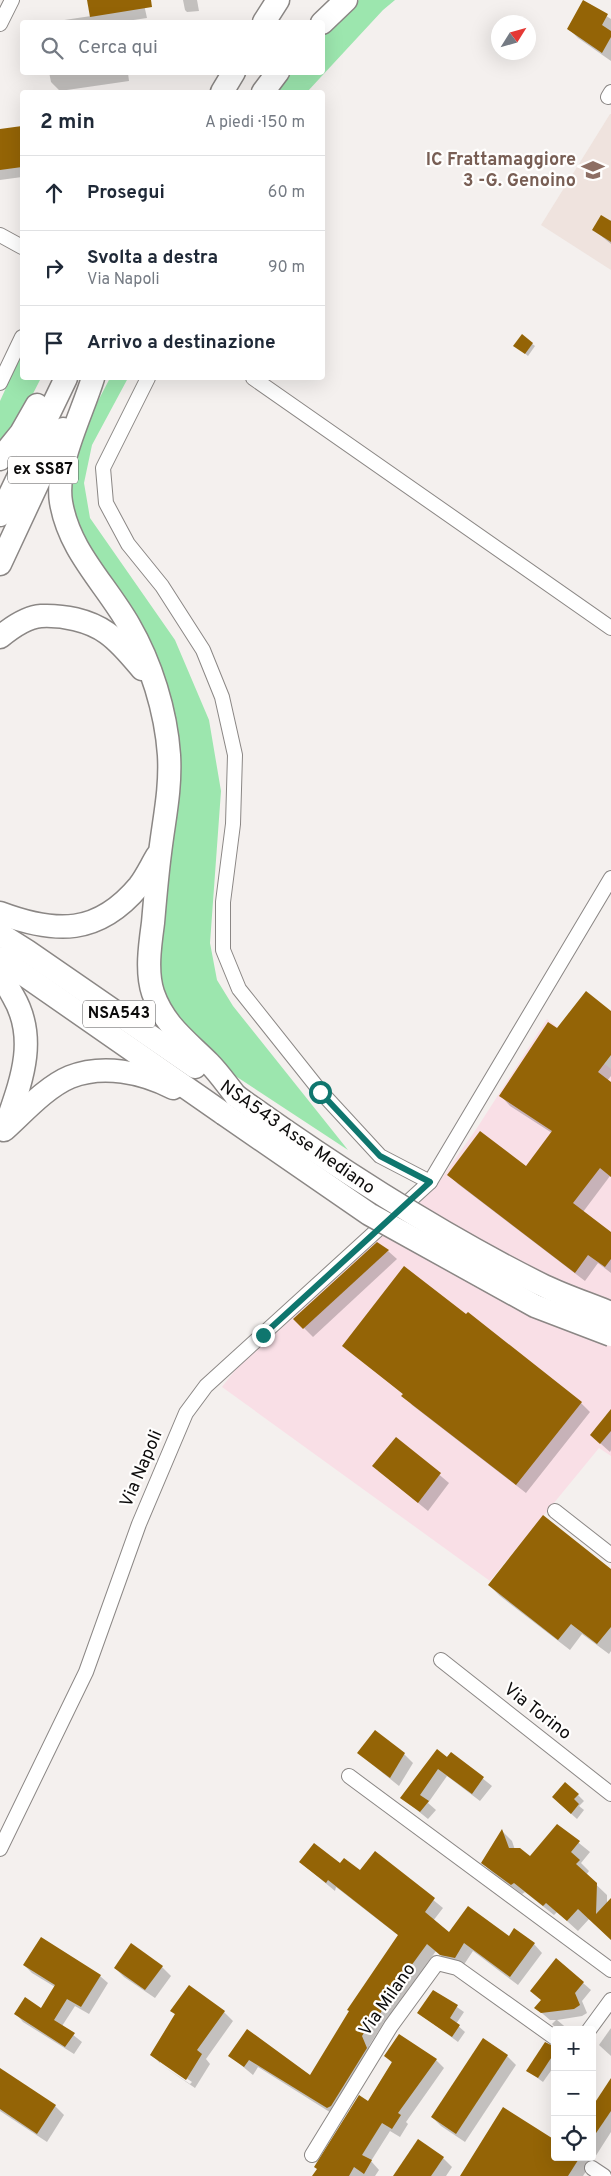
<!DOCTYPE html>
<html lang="it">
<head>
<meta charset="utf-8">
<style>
	body { margin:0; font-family:Overpass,sans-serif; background:#f6f6f7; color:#1f2937 }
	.controls { position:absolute; right:15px; bottom:15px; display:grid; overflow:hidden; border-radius:5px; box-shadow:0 5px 20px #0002 }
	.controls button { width:45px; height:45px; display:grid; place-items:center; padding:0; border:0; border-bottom:1px solid #e0e1e3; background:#fff; color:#1f2937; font:25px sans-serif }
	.compass { position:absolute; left:491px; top:15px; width:45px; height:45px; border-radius:50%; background:#fff; box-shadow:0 5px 20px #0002; rotate:53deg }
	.stop { position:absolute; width:15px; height:15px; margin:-11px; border:4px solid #0f766e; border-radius:50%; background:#fff }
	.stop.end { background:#0f766e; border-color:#fff; box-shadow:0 1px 5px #0008 }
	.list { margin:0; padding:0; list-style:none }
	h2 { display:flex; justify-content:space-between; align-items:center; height:65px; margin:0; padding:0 20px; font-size:21px }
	h2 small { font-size:16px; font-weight:400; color:#747a83 }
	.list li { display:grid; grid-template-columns:32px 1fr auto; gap:15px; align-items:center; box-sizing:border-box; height:75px; padding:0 20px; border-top:1px solid #e0e1e3 }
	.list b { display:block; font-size:19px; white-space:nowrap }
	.list p { margin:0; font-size:16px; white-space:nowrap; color:#747a83 }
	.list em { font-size:16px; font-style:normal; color:#747a83 }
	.icon { flex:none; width:28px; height:28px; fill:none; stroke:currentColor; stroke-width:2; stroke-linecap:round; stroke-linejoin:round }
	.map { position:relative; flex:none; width:611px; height:2176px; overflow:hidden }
	.search { position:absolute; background:#fff; box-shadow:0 5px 20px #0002; left:20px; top:20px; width:305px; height:55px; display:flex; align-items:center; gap:12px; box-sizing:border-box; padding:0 18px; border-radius:5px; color:#747a83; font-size:19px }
	.panel { position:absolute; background:#fff; box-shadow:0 5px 20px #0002; left:20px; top:90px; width:305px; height:290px; border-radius:5px }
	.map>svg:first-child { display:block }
	.industrial { fill:#f9dfe6 }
	.built { fill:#efe3de }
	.green { fill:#9ce6ae }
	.shadow { fill:#0003 }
	.building { fill:#946406 }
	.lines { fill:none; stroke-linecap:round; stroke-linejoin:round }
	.minor-casing { stroke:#8b8785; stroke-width:16 }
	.trunk-casing { stroke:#8b8785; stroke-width:25 }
	.minor { stroke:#fff; stroke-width:14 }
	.trunk { stroke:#fff; stroke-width:22 }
	.trunk-bridge-casing { stroke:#8b8785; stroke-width:25; stroke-linecap:butt }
	.trunk-bridge { stroke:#fff; stroke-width:22 }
	.route { stroke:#0f766e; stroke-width:6 }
	.labels { text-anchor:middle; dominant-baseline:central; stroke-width:4.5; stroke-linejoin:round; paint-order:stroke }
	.shield { fill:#fffefd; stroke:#555454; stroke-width:1 }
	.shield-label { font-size:16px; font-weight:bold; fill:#0c0b0b }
	.education-label { font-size:18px; font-weight:bold; fill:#785e54; stroke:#fffefd; text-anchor:end }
	.street-label { font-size:18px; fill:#0c0b0b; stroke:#fffefd }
</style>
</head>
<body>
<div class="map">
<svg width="611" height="2176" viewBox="0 0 611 2176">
	<rect width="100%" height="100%" fill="#f4f0ee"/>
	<path class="industrial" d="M547 1019 611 1069V1456L599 1448 490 1581 222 1387 236 1369 434 1189 477 1128Z"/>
	<path class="built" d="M610 114H611V270L541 225Z"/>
	<g class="green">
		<path d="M359 0H395L383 10 307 92H272L290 73 322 72 323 35Z"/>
		<path d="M22 353V378H41L18 423 0 444V401Z"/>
		<path d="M110 378H128L92 445 84 483 90 518 175 640 209 720 221 791 210 943 217 980 233 1006 348 1150 211 1060 159 993 152 948 172 703 70 521 66 486 76 443Z"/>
	</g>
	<g class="shadow">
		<path d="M88 0H143L147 18 120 22H51L91 16Z"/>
		<path d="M183 0H197L199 11 187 12 185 10Z"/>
		<path d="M584 2 611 19V61L578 38 569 29Z"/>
		<path d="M49 72H130L128 73 129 81 60 91 51 82Z"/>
		<path d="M22 127V177L0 180V130Z"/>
		<path d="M611 220V244L594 230Z"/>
		<path d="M522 336 535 346 528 356 518 348Z"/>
		<path d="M611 1012V1076L607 1081 611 1084V1177L610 1176 583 1212 611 1233V1273L598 1263 585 1281 458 1184 448 1174 526 1168 552 1133 510 1106 501 1096 557 1030Z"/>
		<path d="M388 1251 397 1259 313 1337 295 1319Z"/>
		<path d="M343 1345 581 1403 590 1412 526 1493 412 1405 404 1395Z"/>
		<path d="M611 1411V1450L610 1452 591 1435Z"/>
		<path d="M396 1438 449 1483 428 1511 373 1466Z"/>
		<path d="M611 1571V1651L609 1654 582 1634 570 1650 500 1596 489 1585Z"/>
		<path d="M358 1753 404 1754 413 1763 399 1786Z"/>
		<path d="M451 1753 492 1786 480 1801 447 1776 428 1803 436 1810 428 1819 402 1798Z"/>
		<path d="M578 1795 584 1801 579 1806 584 1810 577 1819 559 1803Z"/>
		<path d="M558 1826 590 1852 581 1863 589 1871 586 1875 607 1895V1904L611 1900V1939L589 1919 578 1931 557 1912 554 1915 525 1892 522 1894 493 1873 482 1862 502 1831 512 1841 515 1850 530 1858Z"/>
		<path d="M375 1852 443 1908 433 1921 449 1933 509 1937 534 1944 542 1953 518 1985 473 1951 463 1966 450 1963 436 1951 395 2008 396 2010 388 2023 384 2022 369 2046 375 2057 336 2116 258 2067 253 2075 230 2056 247 2031 311 2076 399 1936 336 1887 335 1891 300 1862 340 1865 360 1871Z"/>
		<path d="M557 1960 591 1990 582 2001 587 2013 582 2016 557 2020 569 2030H558L552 2024 556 2020H550L536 2008 542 2000Z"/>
		<path d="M24 1965 100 1976 108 1983 89 2014 75 2006 62 2026 82 2042 74 2054 23 2022 16 2014 41 2009 55 1987 32 1973Z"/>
		<path d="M162 1967 171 1976 155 1998 124 1977 115 1968Z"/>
		<path d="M189 1987 224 2012 233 2021 206 2059 210 2064 195 2088 160 2064 190 2084 192 2082 160 2060V2063L152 2055 176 2015 171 2011Z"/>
		<path d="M434 1991 464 2012 456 2024 465 2032 458 2042 419 2013Z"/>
		<path d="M611 2028V2056L599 2045Z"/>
		<path d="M483 2040 507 2056 516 2065 465 2142 441 2126 432 2117Z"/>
		<path d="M544 2046 555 2054V2065L543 2082 528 2071Z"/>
		<path d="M386 2056 436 2060 444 2068 406 2122 408 2124 400 2137 390 2131 371 2161 379 2170 375 2176H314L368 2102 392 2063Z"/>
		<path d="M0 2070 55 2106 64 2115 47 2142 0 2111Z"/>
		<path d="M611 2089V2132L583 2176H462L555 2157H592V2109Z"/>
		<path d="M443 2158 452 2167 446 2176H395Z"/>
	</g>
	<g class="building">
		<path d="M87 0H151L152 7 90 17Z"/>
		<path d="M583 0 608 14 602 25 611 31V37L602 53 567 29Z"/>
		<path d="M22 126V167L0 170V129Z"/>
		<path d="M601 215 611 221V242L592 230Z"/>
		<path d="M522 334 533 343 525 354 513 346Z"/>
		<path d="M586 991 611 1011V1055L598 1072 611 1082V1177L600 1168 573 1203 611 1232V1259L605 1267 588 1255 575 1273 447 1175 480 1131 526 1166 552 1131 499 1096 548 1022 557 1028Z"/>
		<path d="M377 1242 389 1250 303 1329 293 1319Z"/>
		<path d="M404 1266 466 1314 468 1312 582 1402 516 1485 401 1396 403 1394 342 1346Z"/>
		<path d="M611 1409V1431L600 1444 590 1435Z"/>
		<path d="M396 1437 441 1473 418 1503 372 1466Z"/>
		<path d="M543 1515 611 1569V1627L597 1644 571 1624 558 1640 488 1585Z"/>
		<path d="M375 1730 405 1753 390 1778 357 1753Z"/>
		<path d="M437 1749 447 1757 451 1752 484 1777 472 1794 438 1769 420 1795 429 1801 420 1812 400 1798Z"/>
		<path d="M565 1782 579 1794 574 1799 579 1804 571 1814 552 1797Z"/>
		<path d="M557 1824 580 1841 571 1852 580 1860 576 1864 597 1883 596 1914 611 1898V1940L578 1909 567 1921 546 1903 543 1906 514 1883 511 1885 481 1863 502 1829 509 1848H520L530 1856Z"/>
		<path d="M314 1843 340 1863 344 1858 360 1870 375 1851 435 1898 425 1912 449 1932 468 1906 509 1936 514 1928 535 1943 510 1977 464 1943 455 1958 440 1955 427 1944 387 1999 389 2000 379 2015 376 2014 362 2036 367 2048 331 2106 327 2108 249 2060 244 2067 228 2056 247 2029 310 2075 349 2011 347 2010 398 1935 328 1880 326 1883 299 1862Z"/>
		<path d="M41 1937 101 1975 81 2007 67 1999 54 2020 75 2033 65 2047 14 2014 25 1997 41 2008 55 1985 23 1965Z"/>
		<path d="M131 1943 163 1966 145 1990 114 1968Z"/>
		<path d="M556 1958 584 1982 575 1993 580 2005 574 2009 541 2013 534 2008 541 2000 530 1991Z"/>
		<path d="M189 1985 225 2011 197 2050 202 2054 186 2080 150 2055 175 2014 170 2011Z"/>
		<path d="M433 1990 458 2005 450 2018 460 2025 452 2037 417 2013Z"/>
		<path d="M399 2034 437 2059 398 2113 401 2115 392 2129 382 2123 362 2155 372 2160 364 2174 354 2167 349 2176H312L317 2169 314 2167 359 2095 368 2101 392 2062 384 2056Z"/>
		<path d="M483 2038 508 2055 456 2134 431 2117Z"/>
		<path d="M545 2042 555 2047V2052L538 2078 526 2071Z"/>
		<path d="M0 2068 56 2105 37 2134 0 2109Z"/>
		<path d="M611 2078V2111L592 2139V2107Z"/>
		<path d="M503 2107 555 2140V2157H580L568 2176H460Z"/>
		<path d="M418 2139 444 2157 431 2176H393Z"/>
	</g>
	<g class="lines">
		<defs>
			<g id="minor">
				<path d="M0 24 12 0"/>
				<path d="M608 97 611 92"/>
				<path d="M0 235 22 247"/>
				<path d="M148 378 103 468 106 503 128 544 162 586 203 650 222 697 235 755 233 824 223 902V950L239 989 321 1092 380 1156 430 1182"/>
				<path d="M253 378 611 628"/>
				<path d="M0 383 22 337"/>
				<path d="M555 1511 611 1555"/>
				<path d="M441 1660 611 1794"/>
				<path d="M349 1776 611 1970"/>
				<path d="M0 1849 86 1672 139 1524 186 1413 206 1386 430 1182 611 878"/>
				<path d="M589 2030 611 2000"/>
				<path d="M312 2155 391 2026 437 1963 457 1968 555 2038"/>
				<path d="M592 2168 604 2176"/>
			</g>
			<g id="trunk">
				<path d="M264 22 278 0"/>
				<path d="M322 23 346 0"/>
				<path d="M222 92 234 72"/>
				<path d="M263 92 278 72"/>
				<path d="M93 378C82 414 55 465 61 502 69 551 105 583 129 625 151 663 166 711 169 755 171 790 164 819 160 853 157 876 155 900 153 923 150 945 146 972 153 993 164 1025 187 1041 209 1063 219 1073 227 1085 236 1096"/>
				<path d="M0 459 21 433 37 405"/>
				<path d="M0 515 66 378"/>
				<path d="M0 564 63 429"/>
				<path d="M0 637C11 628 26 617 41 616 63 615 89 620 107 633 121 643 132 657 142 669"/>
				<path d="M0 913C56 934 98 935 139 886 146 877 151 866 157 856"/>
				<path d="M0 934 27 951 195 1067"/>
				<path d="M0 958 224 1114"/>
				<path d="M0 977C6 982 9 989 13 996 39 1040 20 1084 5 1128"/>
				<path d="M4 1130C23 1113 46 1087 70 1077 103 1064 142 1072 173 1088"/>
			</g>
		</defs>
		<use href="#minor" class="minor-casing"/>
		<use href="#trunk" class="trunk-casing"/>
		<use href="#minor" class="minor"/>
		<use href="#trunk" class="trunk"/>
		<defs>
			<g id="trunk-bridge">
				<path d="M236 1096C335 1167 435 1232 544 1286 565 1296 589 1304 611 1313"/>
				<path d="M224 1114 369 1214 535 1306 611 1335"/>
			</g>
		</defs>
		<use href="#trunk-bridge" class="trunk-bridge-casing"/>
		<use href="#trunk-bridge" class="trunk-bridge"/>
	</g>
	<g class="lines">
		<path class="route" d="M263 1335 430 1182 380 1156 320 1092"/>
	</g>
	<defs>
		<symbol id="school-bare" viewBox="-9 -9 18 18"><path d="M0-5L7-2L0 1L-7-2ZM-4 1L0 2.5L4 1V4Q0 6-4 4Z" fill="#8d6e63" stroke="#fffefd" stroke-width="2.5" paint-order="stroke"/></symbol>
	</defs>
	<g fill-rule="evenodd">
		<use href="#school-bare" x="577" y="154" width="32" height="32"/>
	</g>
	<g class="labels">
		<g class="shield">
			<rect x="8" y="456.5" width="70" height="27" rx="4"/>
			<rect x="83" y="1000.5" width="72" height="27" rx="4"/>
		</g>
		<g class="shield-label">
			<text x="43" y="470">ex SS87</text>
			<text x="119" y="1014">NSA543</text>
		</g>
		<g class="education-label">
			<text x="576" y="160">IC Frattamaggiore<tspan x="576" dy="21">3 -G. Genoino</tspan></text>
		</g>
		<g class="street-label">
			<text transform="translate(297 1138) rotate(35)">NSA543 Asse Mediano</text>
			<text transform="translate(142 1469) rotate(-67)">Via Napoli</text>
			<text transform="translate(537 1712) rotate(38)">Via Torino</text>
			<text transform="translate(388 2000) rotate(-55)">Via Milano</text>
		</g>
	</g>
</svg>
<div class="controls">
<button>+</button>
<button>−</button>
<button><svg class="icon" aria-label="locate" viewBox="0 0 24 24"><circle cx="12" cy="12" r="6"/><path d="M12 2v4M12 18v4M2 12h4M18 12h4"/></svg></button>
</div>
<svg class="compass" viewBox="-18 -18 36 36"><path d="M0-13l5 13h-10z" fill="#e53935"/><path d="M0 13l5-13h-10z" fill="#747a83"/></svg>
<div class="stop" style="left:320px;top:1092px"></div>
<div class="stop end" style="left:263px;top:1335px"></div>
<div class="search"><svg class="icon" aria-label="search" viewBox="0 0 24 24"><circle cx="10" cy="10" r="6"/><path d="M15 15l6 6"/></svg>Cerca qui</div>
<section class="panel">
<h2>2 min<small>A piedi · 150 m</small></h2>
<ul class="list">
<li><svg class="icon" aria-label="ahead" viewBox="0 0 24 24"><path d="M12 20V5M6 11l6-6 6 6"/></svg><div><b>Prosegui</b></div><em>60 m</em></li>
<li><svg class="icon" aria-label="right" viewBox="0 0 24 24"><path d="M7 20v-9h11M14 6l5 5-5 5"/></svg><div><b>Svolta a destra</b><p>Via Napoli</p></div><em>90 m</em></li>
<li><svg class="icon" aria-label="arrive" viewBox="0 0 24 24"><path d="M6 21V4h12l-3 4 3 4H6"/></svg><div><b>Arrivo a destinazione</b></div></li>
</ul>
</section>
</div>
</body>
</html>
